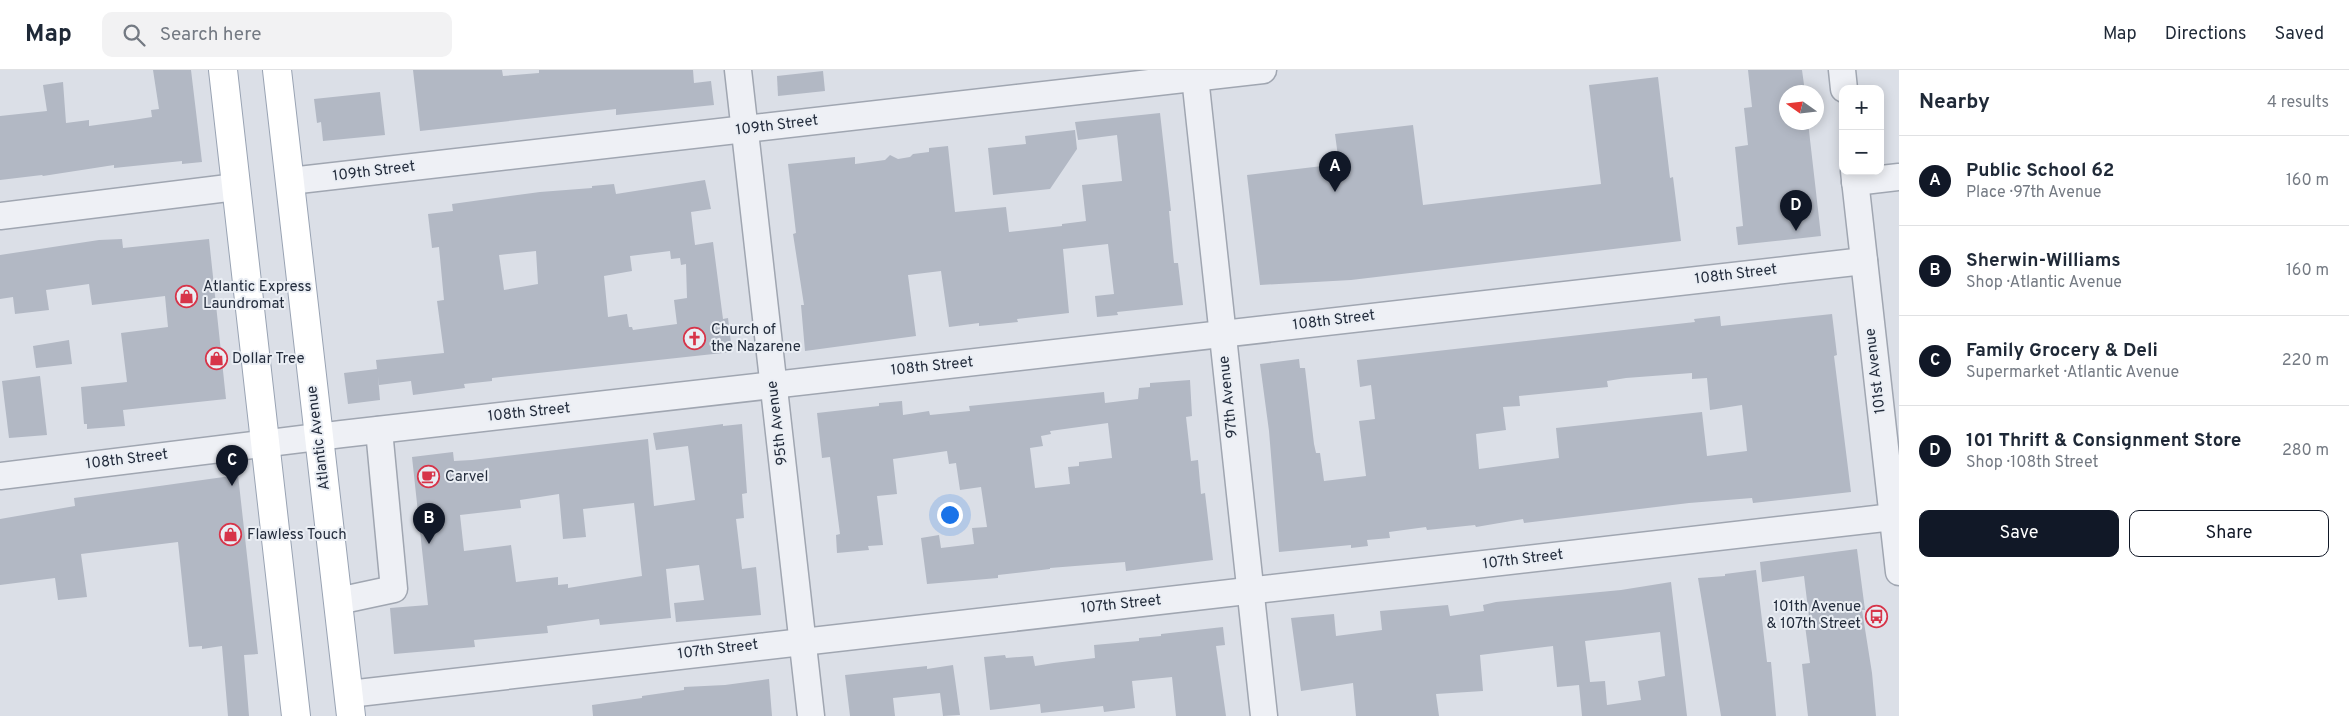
<!DOCTYPE html>
<html lang="en">
<head>
<meta charset="utf-8">
<style>
	body { margin:0; font-family:Overpass,sans-serif; background:#f2f2f3; color:#1f2937 }
	.controls { position:absolute; right:15px; top:15px; display:grid; overflow:hidden; border-radius:10px; box-shadow:0 2px 12px #0003 }
	.controls button { width:45px; height:45px; display:grid; place-items:center; padding:0; border:0; border-bottom:1px solid #e0e1e3; background:#fff; color:#1f2937; font:25px sans-serif }
	.compass { position:absolute; left:1779px; top:15px; width:45px; height:45px; border-radius:50%; background:#fff; box-shadow:0 2px 12px #0003; rotate:284deg }
	.you { position:absolute; left:949px; top:444px; width:18px; height:18px; margin:-12px; border:4px solid #fff; border-radius:50%; background:#1a73e8; box-shadow:0 0 0 8px #1a73e833 }
	.badge { display:grid; place-items:center; width:32px; height:32px; border-radius:50%; background:#111827; color:#fff; font-size:16px; font-weight:700 }
	.pin { position:absolute; translate:-50% -41px; filter:drop-shadow(0 1px 2px #0008) }
	.pin::after { content:''; position:absolute; top:26px; width:18px; height:15px; background:inherit; clip-path:polygon(0 0,100% 0,50% 100%) }
	.list { margin:0; padding:0; list-style:none }
	h2 { display:flex; justify-content:space-between; align-items:center; height:65px; margin:0; padding:0 20px; font-size:21px }
	h2 small { font-size:16px; font-weight:400; color:#747a83 }
	.list li { display:grid; grid-template-columns:32px 1fr auto; gap:15px; align-items:center; box-sizing:border-box; height:90px; padding:0 20px; border-top:1px solid #e0e1e3 }
	.list b { display:block; font-size:19px; white-space:nowrap }
	.list p { margin:0; font-size:16px; white-space:nowrap; color:#747a83 }
	.list em { font-size:16px; font-style:normal; color:#747a83 }
	.actions { display:flex; gap:10px; padding:15px 20px }
	.actions a { flex:1; padding:11px 0; border:1px solid #111827; border-radius:10px; text-align:center; font-size:18px; color:#111827 }
	.actions .main { background:#111827; color:#fff }
	.icon { flex:none; width:28px; height:28px; fill:none; stroke:currentColor; stroke-width:2; stroke-linecap:round; stroke-linejoin:round }
	.map { position:relative; flex:none; width:1899px; height:646px; overflow:hidden }
	header { display:flex; align-items:center; gap:30px; box-sizing:border-box; height:70px; padding:0 25px; background:#fff; border-bottom:1px solid #e0e1e3 }
	header strong { font-size:24px }
	nav { display:flex; gap:28px; margin-inline-start:auto; font-size:18px }
	.search { width:350px; height:45px; background:#f2f2f3; display:flex; align-items:center; gap:12px; box-sizing:border-box; padding:0 18px; border-radius:10px; color:#747a83; font-size:19px }
	main { display:flex }
	aside { flex:1; background:#fff }
	.map>svg:first-child { display:block }
	.building { fill:#b2b8c4; fill-rule:evenodd }
	.lines { fill:none; stroke-linecap:round; stroke-linejoin:round }
	.minor-casing { stroke:#a0a6b1; stroke-width:29 }
	.major-casing { stroke:#99a3b3; stroke-width:30 }
	.minor { stroke:#eef0f5; stroke-width:26 }
	.major { stroke:#fff; stroke-width:28 }
	.labels { text-anchor:middle; dominant-baseline:central; stroke-width:4; stroke-linejoin:round; paint-order:stroke }
	.street-label { font-size:15px; fill:#242d3d; stroke:#eaeef4 }
	.poi-label { font-size:15px; fill:#242d3d; stroke:#eaeef4; text-anchor:start }
</style>
</head>
<body>
<header>
<strong>Map</strong>
<div class="search"><svg class="icon" aria-label="search" viewBox="0 0 24 24"><circle cx="10" cy="10" r="6"/><path d="M15 15l6 6"/></svg>Search here</div>
<nav><a>Map</a><a>Directions</a><a>Saved</a></nav>
</header>
<main>
<div class="map">
<svg width="1899" height="646" viewBox="0 0 1899 646">
	<rect width="100%" height="100%" fill="#dbdfe7"/>
	<g class="building">
		<path d="M153 0H191L202 92 182 94V91L114 98V95L43 106 42 105 0 110V46L47 41 43 15 63 12 66 53 89 50V56L133 50 152 47 151 40 159 39Z"/>
		<path d="M413 0H502L503 6 539 3V0H693L694 13 711 11 714 35 616 45V39L420 61Z"/>
		<path d="M1748 0H1802L1805 22H1786V52H1808L1821 166 1738 175 1736 157 1743 156 1735 77 1748 75 1744 38 1752 37Z"/>
		<path d="M823 1 825 21 778 26 777 6Z"/>
		<path d="M1658 7 1670 108 1673 107 1681 171 1351 210 1260 215 1247 105 1339 94 1335 64 1413 55 1423 135 1601 114 1589 15Z"/>
		<path d="M380 22 385 65 323 71 321 52 317 53 314 29Z"/>
		<path d="M1160 43 1171 141H1169L1174 193H1178L1183 235 1117 242 1118 245 1097 247 1095 226 1114 224 1108 174 1063 179 1069 243 1017 249 1018 252 979 256V253L949 257 941 201 908 205 916 266 805 281 801 235H804L793 164 796 163 788 94 855 87V94L885 90 890 85 898 89 910 87 913 84 929 82V78L948 76 955 142 1006 137 1009 162 1062 156V154L1086 151 1082 115 1122 111 1117 65 1078 70 1075 52Z"/>
		<path d="M1075 60 1077 79 1050 119 993 125 988 78 1026 74 1025 66Z"/>
		<path d="M705 110 711 139 691 142 695 175 713 172 723 249 728 248 732 282 492 308V311L464 314 465 318 413 325 411 311 379 315 378 306 380 330 348 334 344 303 377 299 376 290 444 283 437 231 444 230 439 177 432 178 428 144 453 141 452 134 540 122 592 118V116L614 114 616 124ZM536 181 538 214 504 220 499 185ZM670 181 671 189 680 188 681 195 686 194 687 228 674 230 677 254 633 260 632 257H629L627 244 608 247 604 206 632 201 630 186Z"/>
		<path d="M122 169 123 178 209 169 226 329 123 340 125 356 87 359V354H84L81 317 127 312 121 263 168 257 165 226 92 235 89 214 46 220 49 240 15 244 13 227 0 229V185L99 170Z"/>
		<path d="M1832 244 1837 285 1834 286 1851 422 1753 433 1752 428 1689 433 1524 453 1523 449 1476 457 1475 455 1427 460 1426 457 1389 462 1390 468 1367 470 1368 476 1351 478V475L1279 482 1269 361 1260 294 1299 289 1300 298H1305L1314 374 1316 383H1320L1324 411 1366 406 1359 351 1375 349 1371 315 1360 317 1357 290 1695 252 1694 249 1720 246 1721 256ZM1692 303V309L1707 308 1710 340 1742 335 1747 381 1707 386 1702 342 1556 358 1559 388 1479 399 1476 364 1506 360 1503 337 1520 336 1519 326 1608 317 1607 311 1626 308Z"/>
		<path d="M69 270 72 294 36 298 33 276Z"/>
		<path d="M40 306 47 365 9 368 2 311Z"/>
		<path d="M1190 310 1192 346 1186 347 1191 391 1198 390 1201 424 1205 423 1213 490 1126 501 1125 492 1050 498V499L998 505V508L927 514 921 468 939 465 941 478 974 474 972 458 987 457 981 417 960 420 956 393 949 394 947 381 893 389 897 424 877 426 883 475 868 476 869 480 837 483 836 465 840 464 830 387 822 388 817 343 879 336V333L902 331 903 345 929 341 930 345 970 341 969 336 1104 322 1105 333 1138 329 1139 318 1150 317V313ZM1108 353 1112 388 1079 392V396L1068 397 1070 414 1035 418 1030 378 1043 376 1041 366 1051 364 1050 361Z"/>
		<path d="M723 354V356L742 354 747 423 742 424 744 448 736 449 742 499 756 497 761 545 676 552 674 533 704 530 699 495 666 499 671 548 600 555 599 549 547 556 548 563 474 570 475 577 394 584 390 538 428 535 412 387 453 382 454 391 472 390 648 369 654 436 695 430 688 376 656 380 653 363ZM559 424 563 469 586 467 583 439 634 433 642 506 568 518V514L558 515V507L516 512 511 475 464 481 460 445 521 438 520 430Z"/>
		<path d="M238 405 258 584 244 585 249 646H228L222 576 202 579V576L189 577 178 472 81 484 87 527 58 530 55 508 0 515V449L75 436 74 428Z"/>
		<path d="M1857 479 1865 540H1862L1872 603 1876 646H1808L1802 594 1810 593 1804 548 1809 547 1804 506 1762 512 1760 492Z"/>
		<path d="M1756 500 1767 592H1771L1776 646H1721L1698 508 1725 506V504Z"/>
		<path d="M1671 512 1687 646H1582L1579 615 1557 617 1553 576 1480 585 1483 621 1436 624 1439 646H1356L1353 613 1301 621 1291 548 1334 544 1336 566 1382 560 1380 541 1448 535 1450 546 1484 541 1483 535 1496 532 1621 520ZM1660 562 1665 606 1638 611 1641 630 1607 635 1605 611 1590 612 1585 571Z"/>
		<path d="M1223 557 1225 575 1216 576 1226 646H1176L1172 607 1132 611 1135 638 1104 642 1103 636 1041 643 1040 634 990 640 984 587 1005 585 1006 588 1033 586 1035 596 1054 593 1095 588 1094 575 1139 571V568L1161 566V564Z"/>
		<path d="M953 595 960 645 943 646 940 623 893 628 895 646H850L845 605 927 596V599Z"/>
		<path d="M769 609 772 646H593L592 635 642 628V626L684 620V617L725 615Z"/>
	</g>
	<g class="lines">
		<defs>
			<g id="minor">
				<path d="M738 0 811 646"/>
				<path d="M1842 0 1844 19"/>
				<path d="M1195 7 1264 646"/>
				<path d="M1854 101 1899 502"/>
				<path d="M290 111 1263 0"/>
				<path d="M1855 112 1899 107"/>
				<path d="M0 146 236 117"/>
				<path d="M0 406 342 364 1864 191"/>
				<path d="M338 531 394 519 379 360"/>
				<path d="M349 624 1893 447"/>
			</g>
			<g id="major">
				<path d="M223 0 296 646"/>
				<path d="M277 0 351 646"/>
			</g>
		</defs>
		<use href="#minor" class="minor-casing"/>
		<use href="#major" class="major-casing"/>
		<use href="#minor" class="minor"/>
		<use href="#major" class="major"/>
	</g>
	<defs>
		<symbol id="shop-ring" viewBox="-11 -11 22 22"><circle r="9.5" fill="#eaeef4" stroke="#d73449" stroke-width="1.5"/><path d="M-5-2.5h2.3a2.7 3.5 0 0 1 5.4 0H5L5.5 6h-11ZM-1.5-2.5h3a1.5 2.3 0 0 0-3 0Z" fill="#d73449"/></symbol>
		<symbol id="church-ring" viewBox="-11 -11 22 22"><circle r="9.5" fill="#eaeef4" stroke="#d73449" stroke-width="1.5"/><path d="M-1.2-6h2.4v3.5h3.3v2.4h-3.3V6h-2.4V-.1h-3.3v-2.4h3.3Z" fill="#d73449"/></symbol>
		<symbol id="cafe-ring" viewBox="-11 -11 22 22"><circle r="9.5" fill="#eaeef4" stroke="#d73449" stroke-width="1.5"/><path d="M-5.5-4.5H6V0H3Q3 3.5 0 3.5H-2.5Q-5.5 3.5-5.5 0ZM3-3.2v2h1.7v-2ZM-6 4.5H4V6H-6Z" fill="#d73449"/></symbol>
		<symbol id="bus-ring" viewBox="-11 -11 22 22"><circle r="9.5" fill="#eaeef4" stroke="#d73449" stroke-width="1.5"/><path d="M-5-6H5V4H4V6H2V4H-2V6H-4V4H-5ZM-3.5-4V0h7V-4ZM-3.5 1.2v1.5H-2V1.2ZM2 1.2v1.5H3.5V1.2Z" fill="#d73449"/></symbol>
	</defs>
	<g fill-rule="evenodd">
		<use href="#shop-ring" x="174" y="214" width="25" height="25"/>
		<use href="#church-ring" x="682" y="256" width="25" height="25"/>
		<use href="#shop-ring" x="204" y="276" width="25" height="25"/>
		<use href="#cafe-ring" x="416" y="394" width="25" height="25"/>
		<use href="#shop-ring" x="218" y="452" width="25" height="25"/>
		<use href="#bus-ring" x="1864" y="534" width="25" height="25"/>
	</g>
	<g class="labels">
		<g class="street-label">
			<text transform="translate(777 56) rotate(-7)">109th Street</text>
			<text transform="translate(374 102) rotate(-7)">109th Street</text>
			<text transform="translate(1736 205) rotate(-7)">108th Street</text>
			<text transform="translate(1334 251) rotate(-7)">108th Street</text>
			<text transform="translate(932 297) rotate(-6)">108th Street</text>
			<text transform="translate(1876 301) rotate(-97)">101st Avenue</text>
			<text transform="translate(1229 327) rotate(-96)">97th Avenue</text>
			<text transform="translate(529 343) rotate(-6)">108th Street</text>
			<text transform="translate(778 353) rotate(-97)">95th Avenue</text>
			<text transform="translate(319 368) rotate(-97)">Atlantic Avenue</text>
			<text transform="translate(127 390) rotate(-7)">108th Street</text>
			<text transform="translate(1523 490) rotate(-7)">107th Street</text>
			<text transform="translate(1121 535) rotate(-6)">107th Street</text>
			<text transform="translate(718 580) rotate(-7)">107th Street</text>
		</g>
		<g class="poi-label">
			<text x="203" y="217">Atlantic Express<tspan x="203" dy="17">Laundromat</tspan></text>
			<text x="711" y="260">Church of<tspan x="711" dy="17">the Nazarene</tspan></text>
			<text x="232" y="289">Dollar Tree</text>
			<text x="445" y="407">Carvel</text>
			<text x="247" y="465">Flawless Touch</text>
			<text x="1861" y="537" text-anchor="end">101th Avenue<tspan x="1861" dy="17">&amp; 107th Street</tspan></text>
		</g>
	</g>
</svg>
<div class="controls">
<button>+</button>
<button>−</button>
</div>
<svg class="compass" viewBox="-18 -18 36 36"><path d="M0-13l5 13h-10z" fill="#e53935"/><path d="M0 13l5-13h-10z" fill="#747a83"/></svg>
<div class="you"></div>
<div class="pin badge" style="left:1335px;top:122px">A</div>
<div class="pin badge" style="left:429px;top:474px">B</div>
<div class="pin badge" style="left:232px;top:416px">C</div>
<div class="pin badge" style="left:1796px;top:161px">D</div>
</div>
<aside>
<h2>Nearby<small>4 results</small></h2>
<ul class="list">
<li><span class="badge">A</span><div><b>Public School 62</b><p>Place · 97th Avenue</p></div><em>160 m</em></li>
<li><span class="badge">B</span><div><b>Sherwin-Williams</b><p>Shop · Atlantic Avenue</p></div><em>160 m</em></li>
<li><span class="badge">C</span><div><b>Family Grocery &amp; Deli</b><p>Supermarket · Atlantic Avenue</p></div><em>220 m</em></li>
<li><span class="badge">D</span><div><b>101 Thrift &amp; Consignment Store</b><p>Shop · 108th Street</p></div><em>280 m</em></li>
</ul>
<div class="actions"><a class="main">Save</a><a>Share</a></div>
</aside>
</main>
</body>
</html>
